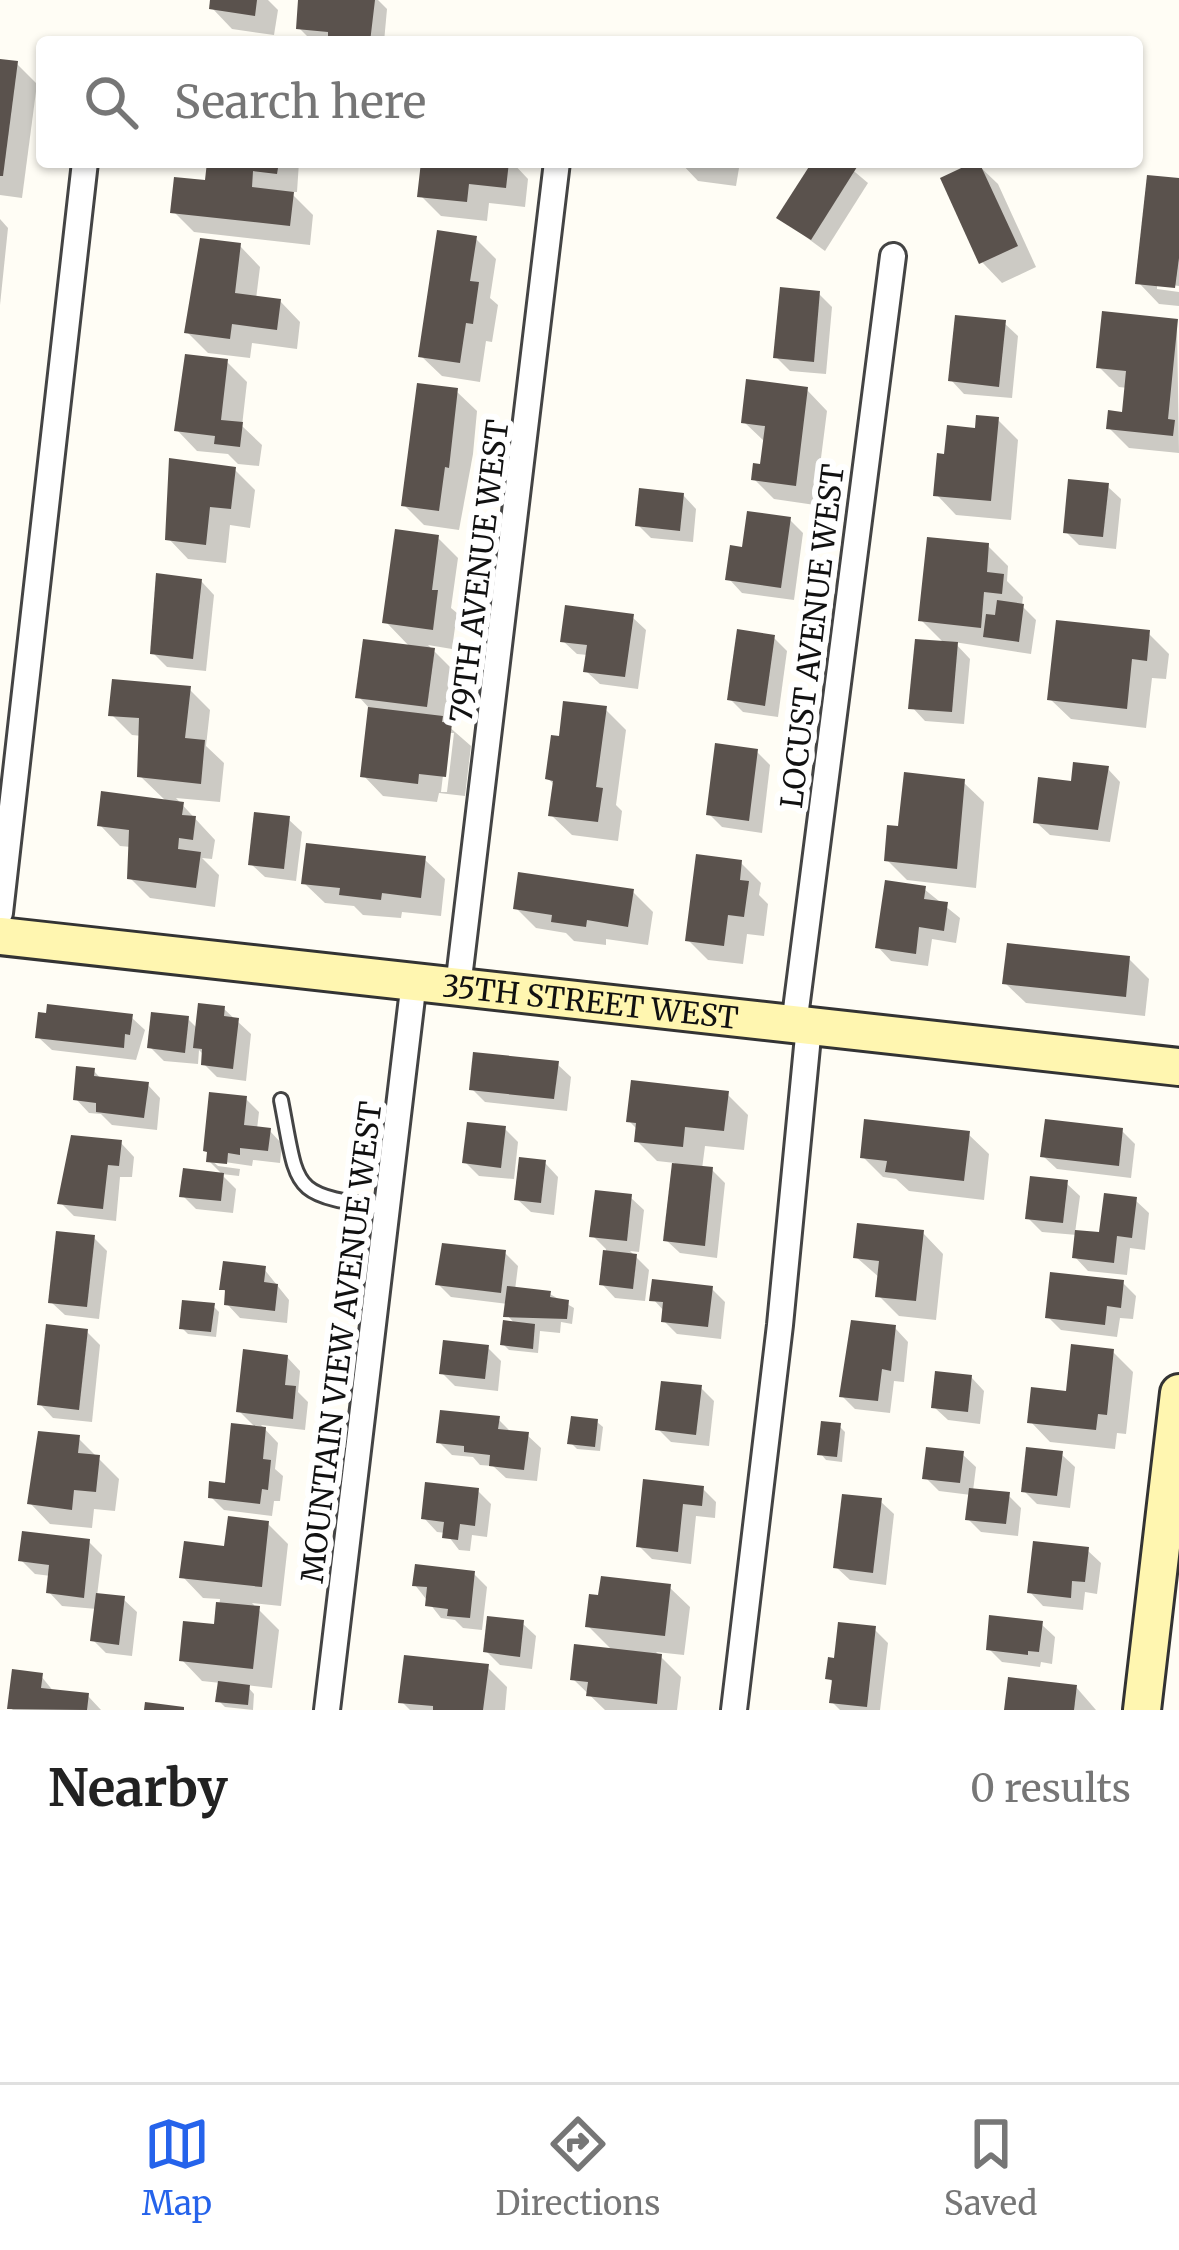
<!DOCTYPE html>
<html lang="en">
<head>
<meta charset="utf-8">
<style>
	body { margin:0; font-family:Merriweather,serif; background:#f6f6f6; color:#222 }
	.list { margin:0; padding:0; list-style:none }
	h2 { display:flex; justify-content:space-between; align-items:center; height:156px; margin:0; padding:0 48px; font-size:51px }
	h2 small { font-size:39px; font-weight:400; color:#767676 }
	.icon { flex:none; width:66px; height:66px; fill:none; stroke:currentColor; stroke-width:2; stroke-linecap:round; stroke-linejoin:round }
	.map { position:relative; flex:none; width:1179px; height:1710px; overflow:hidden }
	.search { position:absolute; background:#fff; box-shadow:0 3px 9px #0004; left:36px; right:36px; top:36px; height:132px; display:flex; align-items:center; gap:30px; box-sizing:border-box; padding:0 42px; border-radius:12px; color:#767676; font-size:45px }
	.sheet { height:372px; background:#fff }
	nav { display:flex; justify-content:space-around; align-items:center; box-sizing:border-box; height:168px; border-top:3px solid #e0e0e0; background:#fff; font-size:33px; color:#767676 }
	nav a { display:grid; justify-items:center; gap:6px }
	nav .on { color:#2563eb }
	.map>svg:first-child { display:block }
	.shadow { fill:#0003; fill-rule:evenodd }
	.building { fill:#5a524d }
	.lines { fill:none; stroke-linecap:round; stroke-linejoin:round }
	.lane-casing { stroke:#444; stroke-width:18 }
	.street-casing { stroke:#444; stroke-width:30 }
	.secondary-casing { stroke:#333; stroke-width:42 }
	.lane { stroke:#fff; stroke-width:12 }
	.street { stroke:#fff; stroke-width:24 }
	.secondary { stroke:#fff6b0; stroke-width:36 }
	.labels { text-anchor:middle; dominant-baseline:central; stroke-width:12; stroke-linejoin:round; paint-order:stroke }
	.street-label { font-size:30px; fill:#111; stroke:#fff }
</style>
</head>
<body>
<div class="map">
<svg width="1179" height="1710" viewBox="0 0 1179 1710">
	<rect width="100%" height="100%" fill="#fffdf5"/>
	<g class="shadow">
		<path d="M213 0H268L278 10 274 35 232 29 212 8Z"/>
		<path d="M301 0H378L387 9 384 42 312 41 299 28Z"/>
		<path d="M0 62 17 64 37 84 22 198 0 195Z"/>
		<path d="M210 162H299L297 192H290L313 215 310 245 194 232 174 212 208 184Z"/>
		<path d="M424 162H512L528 179 525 207 489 203 487 221 441 216 421 196Z"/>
		<path d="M680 162H740L736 186 698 181Z"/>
		<path d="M815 162H843L868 183 825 251 780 218Z"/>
		<path d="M977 164 998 184 1036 267 1002 283 982 262Z"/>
		<path d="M1179 181V286L1157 283V289L1179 292V306L1159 304 1139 283Z"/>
		<path d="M0 219 8 228 0 305Z"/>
		<path d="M476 239 496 259 490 298 498 305 492 342 486 341 480 382 442 376 421 356Z"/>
		<path d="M240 246 260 267 256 299 280 301 300 322 297 349 252 343 250 358 208 353 187 332Z"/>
		<path d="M819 294 832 307 826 374 790 371 776 357Z"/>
		<path d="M1177 322 1179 453 1129 448 1109 428 1125 416 1128 388 1119 387 1099 367Z"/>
		<path d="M1004 323 1018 336 1012 398 964 394 951 380Z"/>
		<path d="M227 362 247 382 242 426 262 445 259 466 238 464 228 454 197 451 177 430Z"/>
		<path d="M807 390 827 411 815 505 774 499 754 479 763 467 766 443 744 422Z"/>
		<path d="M456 391 477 411 473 454 459 530 424 525 404 505Z"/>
		<path d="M998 420 1018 440 1011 520 956 515 936 494 978 432Z"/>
		<path d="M172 462 234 469 255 490 250 528 230 525 226 563 188 559 168 538Z"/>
		<path d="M1107 486 1121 499 1116 549 1079 545 1066 532Z"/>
		<path d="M683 495 696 509 693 542 651 538 638 525Z"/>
		<path d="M790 520 803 533 794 600 742 593 729 579 745 550Z"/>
		<path d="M438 538 458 558 451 608 457 613 452 649 428 645 454 671 447 725 471 746 465 796 439 793 437 802 383 796 363 775 371 710 359 697 411 648 386 622ZM448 733H454L447 792H441Z"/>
		<path d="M988 546 1008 566 1007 581 1023 597 1022 606 1036 620 1031 654 954 642 970 659 964 724 925 721 912 707 945 644 921 620Z"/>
		<path d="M201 581 214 595 206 671 167 667 153 653Z"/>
		<path d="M632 617 646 630 638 689 600 684 586 671 588 655 577 654 563 641Z"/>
		<path d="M1148 633 1169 654 1166 679 1152 678 1146 728 1071 719 1050 699Z"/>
		<path d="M774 638 787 651 778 717 743 712 730 699Z"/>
		<path d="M189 689 210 710 206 746 224 763 220 802 176 798 215 840 212 859 202 858 219 875 215 907 150 898 130 878 131 847 120 846 100 825 167 802 140 776 142 736 132 735 112 715Z"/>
		<path d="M605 709 626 730 616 805 622 811 618 841 572 835 551 815 555 786 548 778 561 739Z"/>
		<path d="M757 752 770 765 762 833 722 827 709 814Z"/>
		<path d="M1107 768 1120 782 1110 842 1050 835 1036 822 1074 784Z"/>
		<path d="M963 782 984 802 976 888 907 880 887 860 901 829Z"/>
		<path d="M288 819 302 832 296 881 265 877 251 864Z"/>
		<path d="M424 859 445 879 441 916 402 912 401 918 363 915 354 906 325 903 304 883Z"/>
		<path d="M741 863 761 883 759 895 768 904 764 936 747 934 743 964 708 960 688 940Z"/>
		<path d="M924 889 960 918 956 943 932 939 928 966 891 961 878 947Z"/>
		<path d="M633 892 653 912 648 945 606 939V945L574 941 566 933 536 928 516 908Z"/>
		<path d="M1129 959 1149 979 1145 1016 1026 1003 1005 983Z"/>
		<path d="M224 1009 251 1034 246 1081 217 1077 204 1064 205 1056 199 1050 198 1064 164 1061 150 1047 188 1019 198 1029Z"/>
		<path d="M131 1017 145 1030 136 1060 52 1050 38 1037Z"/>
		<path d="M557 1064 571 1077 567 1111 485 1102 472 1089Z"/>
		<path d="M94 1071 102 1080 147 1084 160 1098 157 1130 112 1125 101 1114 89 1113 76 1099Z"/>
		<path d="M727 1094 748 1115 744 1150 705 1146 702 1169 712 1170 725 1183 717 1258 680 1253 666 1240 675 1163 657 1161 637 1141 638 1130 629 1121Z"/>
		<path d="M246 1099 259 1112 257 1129 269 1130 282 1144 280 1163 253 1160 252 1166 211 1160 218 1166 240 1169 239 1176 222 1174 209 1161Z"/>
		<path d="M505 1129 518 1142 514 1179 479 1176 465 1162Z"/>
		<path d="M1122 1131 1135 1144 1131 1178 1057 1169 1043 1156Z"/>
		<path d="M968 1134 989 1154 984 1200 909 1191 896 1179 883 1177 863 1157Z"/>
		<path d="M121 1143 134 1157 132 1177H120L116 1221 74 1216 61 1203Z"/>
		<path d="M545 1163 558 1177 554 1215 531 1212 517 1199Z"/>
		<path d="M222 1175 236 1189 233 1213 196 1209 182 1195Z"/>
		<path d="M1066 1183 1080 1196 1075 1233 1102 1236 1135 1200 1149 1213 1145 1250 1130 1248 1127 1275 1088 1271 1075 1257 1077 1235 1042 1232 1028 1218Z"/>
		<path d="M630 1197 644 1210 639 1252 630 1251 649 1270 645 1301 615 1298 602 1284 606 1249 592 1235Z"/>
		<path d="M923 1233 943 1254 936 1320 899 1316 879 1296 880 1278 856 1257Z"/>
		<path d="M94 1238 107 1251 99 1319 65 1315 51 1302Z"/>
		<path d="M505 1253 518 1266 515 1290 550 1294 574 1308 572 1324 561 1322 560 1333 540 1331 538 1353 509 1350 503 1344 516 1325 507 1315 508 1304 451 1297 438 1284Z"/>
		<path d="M264 1269 289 1300 287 1323 240 1318 227 1304 228 1294 222 1288Z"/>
		<path d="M1123 1283 1136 1296 1133 1319 1120 1318 1117 1337 1061 1330 1048 1317Z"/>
		<path d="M712 1289 725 1302 721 1339 677 1334 664 1321 665 1312 653 1299Z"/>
		<path d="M213 1306 219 1312 216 1337 188 1334 182 1328Z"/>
		<path d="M895 1328 908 1342 904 1382 894 1381 890 1413 855 1409 842 1396Z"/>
		<path d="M87 1332 100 1345 92 1422 53 1418 40 1404Z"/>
		<path d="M488 1348 501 1361 498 1391 455 1386 442 1373Z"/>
		<path d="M1113 1352 1133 1372 1126 1434 1117 1433 1115 1449 1050 1442 1030 1421 1069 1394Z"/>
		<path d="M287 1357 300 1371 298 1392 308 1402 305 1430 261 1425 278 1443 275 1469 283 1476 280 1501H274L272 1516 224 1510 211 1497 227 1486 257 1429 239 1411Z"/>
		<path d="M971 1377 984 1391 980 1424 948 1420 934 1407Z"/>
		<path d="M701 1388 714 1401 709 1446 671 1442 658 1429Z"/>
		<path d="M498 1419 512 1433 527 1435 541 1448 537 1481 506 1478 493 1466 480 1465 473 1457 452 1455 439 1442Z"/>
		<path d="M597 1422 603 1427 600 1451 577 1449 571 1443Z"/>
		<path d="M839 1426 845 1432 842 1462 826 1460 821 1454Z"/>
		<path d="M78 1438 119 1479 115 1511 94 1509 92 1528 50 1524 30 1503Z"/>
		<path d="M962 1454 976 1467 973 1491 1008 1495 1021 1508 1018 1536 981 1532 968 1519 971 1495 939 1491 926 1478Z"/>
		<path d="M1061 1454 1075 1467 1070 1508 1037 1504 1024 1491Z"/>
		<path d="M646 1483 703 1489 716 1502 715 1518 696 1516 691 1564 652 1559 639 1546Z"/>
		<path d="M478 1491 491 1504 487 1537 472 1535 470 1551 459 1550 446 1533 437 1532 424 1518Z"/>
		<path d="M880 1501 894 1514 886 1585 850 1580 836 1567Z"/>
		<path d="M268 1524 288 1544 281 1606 252 1603 279 1630 272 1688 246 1685 254 1694 253 1710 225 1707 219 1701 221 1683 202 1681 182 1660 217 1627 220 1599 203 1598 183 1577Z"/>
		<path d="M89 1542 102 1555 97 1596 123 1599 137 1612 132 1656 106 1653 93 1640 97 1609 62 1606 49 1592 51 1576 35 1574 21 1560Z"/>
		<path d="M1087 1550 1101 1563 1097 1594 1085 1592 1083 1610 1043 1606 1030 1592Z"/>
		<path d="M474 1574 487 1587 482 1630 463 1628 455 1620 441 1618 415 1585Z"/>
		<path d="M669 1587 690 1607 684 1655 656 1652 681 1677 677 1710H605L573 1679 613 1651 588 1626Z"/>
		<path d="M522 1623 536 1636 532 1669 500 1665 486 1651Z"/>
		<path d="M1041 1624 1055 1637 1052 1664 1041 1662 1040 1667 1002 1662 989 1649Z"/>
		<path d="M874 1629 888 1643 880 1710H840L832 1702 834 1684 829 1678Z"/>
		<path d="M487 1667 507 1687 505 1710H410L401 1701Z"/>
		<path d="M41 1676 54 1692 88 1696 101 1710H13L10 1708Z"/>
		<path d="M1076 1687 1096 1710H1009Z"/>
	</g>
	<g class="building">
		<path d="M210 0H257L255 16 209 9Z"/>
		<path d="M298 0H375L370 42 328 39V32L296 29Z"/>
		<path d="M0 59 18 61 3 176H0Z"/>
		<path d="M207 162H279L277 174 253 171 252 187 294 192 290 226 170 213 174 177 205 180Z"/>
		<path d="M421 162H509L506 188 469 184 467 202 417 197Z"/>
		<path d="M812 162H849L857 167 811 240 776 218Z"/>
		<path d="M974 162H979L1018 246 979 264 940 178Z"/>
		<path d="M1147 175 1179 178V258L1175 288 1135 284Z"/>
		<path d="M437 230 477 236 470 281 479 282 473 324 466 323 460 363 418 357Z"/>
		<path d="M200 238 241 243 235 293 281 299 277 330 232 324 230 339 184 333Z"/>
		<path d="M780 287 820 291 814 362 773 358Z"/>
		<path d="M1102 311 1178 319 1168 419 1175 420 1173 436 1106 429 1108 410 1122 412 1126 371 1096 368Z"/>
		<path d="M955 315 1006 320 999 387 948 381Z"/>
		<path d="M185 354 228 359 221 420 243 422 240 447 214 444 215 436 174 431Z"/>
		<path d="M746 379 808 387 796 486 751 480 753 463 760 464 765 426 741 423Z"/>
		<path d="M417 383 458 388 449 468 445 467 439 511 401 506Z"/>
		<path d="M976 415 999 417 991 501 933 496 937 453 944 454 947 425 975 428Z"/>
		<path d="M169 458 236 467 231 509 210 507 206 545 165 540Z"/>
		<path d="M1068 479 1109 483 1103 537 1063 533Z"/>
		<path d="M639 488 684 493 680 531 635 526Z"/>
		<path d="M747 511 791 517 781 588 725 580 730 545 742 547Z"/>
		<path d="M395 529 439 535 432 590H438L433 630 382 623Z"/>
		<path d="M927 537 989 543 987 572 1004 574 1002 594 984 592 981 628 918 621Z"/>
		<path d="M156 573 202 579 193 659 150 654Z"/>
		<path d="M997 600 1024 604 1019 642 983 637 986 614 995 615Z"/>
		<path d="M565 605 634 614 625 677 583 672 587 645 560 642Z"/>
		<path d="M1056 620 1150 630 1147 661 1132 659 1127 709 1047 700Z"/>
		<path d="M737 629 775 635 765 706 727 700Z"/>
		<path d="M363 639 435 648 427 707 355 698Z"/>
		<path d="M915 639 958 642 952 712 908 709Z"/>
		<path d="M112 679 191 686 185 738 205 740 201 784 137 777 139 718 108 716Z"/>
		<path d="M563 701 607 706 596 787 603 788 598 822 548 816 553 781 545 779 551 735 559 736Z"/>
		<path d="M368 707 443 716 442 722 452 723 446 777 419 774 418 784 360 777Z"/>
		<path d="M715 743 758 749 749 821 706 815Z"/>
		<path d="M1073 762 1109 766 1098 830 1033 823 1038 777 1071 781Z"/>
		<path d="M904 772 965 779 957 869 884 861 887 825 898 826Z"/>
		<path d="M101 791 184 802 182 815 196 816 193 840 179 838 178 849 201 852 196 888 127 879 129 830 97 826Z"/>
		<path d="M254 812 290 816 284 869 248 865Z"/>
		<path d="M306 843 426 856 421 898 382 893 381 900 339 895 340 888 301 884Z"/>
		<path d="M696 854 742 860 740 880 749 881 744 917 728 915 724 946 685 941Z"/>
		<path d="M518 872 634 889 628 927 587 920 586 927 551 922 552 915 513 909Z"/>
		<path d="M885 880 926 886 924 899 948 902 944 931 919 927 916 954 875 948Z"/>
		<path d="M1007 943 1130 956 1126 997 1002 984Z"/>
		<path d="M198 1003 225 1006 224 1016 239 1018 233 1069 201 1065 202 1049 193 1048Z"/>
		<path d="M47 1004 133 1014 130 1035 125 1034 124 1048 35 1038 38 1012 46 1013Z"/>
		<path d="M151 1012 189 1016 185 1053 147 1048Z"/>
		<path d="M473 1052 559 1061 554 1099 469 1090Z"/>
		<path d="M76 1066 95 1068 94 1076 149 1082 144 1118 96 1112V1103L73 1100Z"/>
		<path d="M631 1080 729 1091 724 1131 685 1127 683 1147 634 1142 636 1123 626 1122Z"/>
		<path d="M209 1092 247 1096 244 1125 271 1128 268 1151 240 1148V1155L228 1153 227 1164 206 1162 207 1152 203 1151Z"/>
		<path d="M864 1119 970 1131 964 1181 885 1172 887 1161 860 1158Z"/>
		<path d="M1045 1119 1123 1128 1119 1166 1040 1157Z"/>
		<path d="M467 1122 506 1126 501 1168 462 1163Z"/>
		<path d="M71 1135 122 1140 119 1166 108 1165 103 1209 57 1204Z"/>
		<path d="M519 1157 546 1160 541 1203 514 1200Z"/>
		<path d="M672 1163 713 1167 705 1246 663 1241Z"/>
		<path d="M183 1168 224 1173 221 1201 179 1197Z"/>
		<path d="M1030 1176 1068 1180 1063 1223 1025 1219Z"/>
		<path d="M595 1190 632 1194 627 1241 589 1237Z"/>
		<path d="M1104 1193 1137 1197 1132 1238 1117 1236 1114 1263 1072 1258 1075 1230 1099 1232Z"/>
		<path d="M857 1223 924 1230 916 1301 875 1297 879 1261 853 1258Z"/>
		<path d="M56 1231 95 1235 87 1307 48 1303Z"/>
		<path d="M442 1243 506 1250 501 1293 435 1285Z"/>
		<path d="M603 1250 637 1254 633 1289 599 1285Z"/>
		<path d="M223 1261 266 1266 264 1282 278 1284 275 1311 224 1305 225 1290H219Z"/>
		<path d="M1050 1272 1124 1280 1121 1308 1107 1306 1105 1325 1045 1318Z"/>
		<path d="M652 1279 713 1286 708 1327 661 1322 663 1302 649 1301Z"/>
		<path d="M507 1286 551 1291 550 1297 569 1300 567 1319 503 1317Z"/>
		<path d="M182 1300 215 1303 211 1332 179 1329Z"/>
		<path d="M503 1320 535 1324 533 1349 500 1345Z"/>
		<path d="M851 1320 896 1325 891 1371 882 1369 878 1401 839 1397Z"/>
		<path d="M46 1324 88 1329 79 1410 37 1405Z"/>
		<path d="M443 1340 489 1345 485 1379 439 1374Z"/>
		<path d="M1071 1344 1114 1349 1107 1415 1098 1414 1096 1430 1027 1423 1031 1387 1066 1391Z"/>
		<path d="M243 1349 288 1355 285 1385 296 1386 293 1419 236 1412Z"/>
		<path d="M935 1371 972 1375 968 1412 931 1408Z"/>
		<path d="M661 1381 702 1385 696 1435 655 1430Z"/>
		<path d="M440 1410 500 1416 498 1429 529 1432 524 1470 489 1466 490 1455 464 1452V1446L436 1443Z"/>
		<path d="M571 1416 598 1419 595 1447 567 1444Z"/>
		<path d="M821 1421 841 1423 837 1457 817 1455Z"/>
		<path d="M231 1423 266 1427 263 1459 271 1460 268 1490 262 1489 260 1504 208 1498 209 1481 225 1483Z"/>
		<path d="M38 1431 80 1435 78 1453 100 1455 96 1492 74 1490 72 1510 27 1504Z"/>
		<path d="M926 1447 964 1451 960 1483 922 1479Z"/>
		<path d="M1026 1447 1063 1451 1057 1496 1021 1492Z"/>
		<path d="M643 1479 704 1486 702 1506 683 1504 678 1552 636 1547Z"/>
		<path d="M425 1482 479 1488 475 1526 460 1524 458 1540 442 1538 444 1522 421 1519Z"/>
		<path d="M969 1488 1010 1492 1006 1524 965 1520Z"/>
		<path d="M842 1494 882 1498 873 1573 833 1568Z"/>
		<path d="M228 1516 269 1521 262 1587 179 1578 184 1541 224 1546Z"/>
		<path d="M22 1531 90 1539 84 1598 46 1593 49 1565 18 1561Z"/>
		<path d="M1033 1541 1089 1547 1085 1582 1072 1581 1071 1598 1027 1593Z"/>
		<path d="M415 1564 475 1571 470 1618 447 1616 448 1609 425 1606 427 1587 412 1586Z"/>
		<path d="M601 1576 671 1584 665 1636 585 1627 589 1594 598 1595Z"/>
		<path d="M96 1593 125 1596 119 1645 90 1641Z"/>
		<path d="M216 1602 260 1606 253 1669 179 1661 183 1621 214 1624Z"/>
		<path d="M989 1615 1043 1621 1039 1652 1028 1651V1655L986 1650Z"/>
		<path d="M487 1616 524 1620 520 1657 483 1652Z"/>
		<path d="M838 1622 876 1626 867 1707 829 1703 832 1680 825 1679 828 1657 834 1658Z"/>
		<path d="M574 1644 662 1654 657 1704 586 1696 588 1682 570 1680Z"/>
		<path d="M404 1655 489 1664 483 1710H433V1706L398 1703Z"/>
		<path d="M12 1669 43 1673 41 1688 89 1693 87 1710 7 1709Z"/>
		<path d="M1008 1677 1077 1685 1074 1710H1004Z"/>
		<path d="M218 1681 250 1685 248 1705 215 1702Z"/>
		<path d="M145 1702 184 1707V1710H144Z"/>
	</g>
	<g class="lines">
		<defs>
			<path id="lane" d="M281 1100C299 1193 289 1194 386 1208"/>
			<g id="street">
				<path d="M0 913 85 162"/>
				<path d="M458 987 557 162"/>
				<path d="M794 1025 893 256"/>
				<path d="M327 1710 414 981"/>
				<path d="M734 1710 780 1325 809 1026"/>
			</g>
			<g id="secondary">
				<path id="s1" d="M0 936 1179 1067"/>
				<path d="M1142 1710 1179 1393"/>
			</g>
		</defs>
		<use href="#lane" class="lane-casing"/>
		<use href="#street" class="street-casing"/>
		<use href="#secondary" class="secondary-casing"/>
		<use href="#lane" class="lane"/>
		<use href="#street" class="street"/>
		<use href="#secondary" class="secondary"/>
	</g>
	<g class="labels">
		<g class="street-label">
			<text transform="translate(479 571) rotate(-83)">79TH AVENUE WEST</text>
			<text transform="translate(812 636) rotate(-83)">LOCUST AVENUE WEST</text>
			<text stroke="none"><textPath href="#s1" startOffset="594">35TH STREET WEST</textPath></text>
			<text transform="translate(341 1342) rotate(-83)">MOUNTAIN VIEW AVENUE WEST</text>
		</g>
	</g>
</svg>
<div class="search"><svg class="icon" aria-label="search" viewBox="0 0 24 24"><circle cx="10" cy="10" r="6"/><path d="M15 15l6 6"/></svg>Search here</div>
</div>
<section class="sheet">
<h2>Nearby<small>0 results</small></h2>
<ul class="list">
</ul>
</section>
<nav>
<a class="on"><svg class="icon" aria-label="map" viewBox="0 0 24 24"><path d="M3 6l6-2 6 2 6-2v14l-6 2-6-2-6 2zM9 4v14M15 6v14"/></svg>Map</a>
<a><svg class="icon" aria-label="directions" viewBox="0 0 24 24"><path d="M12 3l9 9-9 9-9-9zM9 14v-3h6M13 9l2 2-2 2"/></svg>Directions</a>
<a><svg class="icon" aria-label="saved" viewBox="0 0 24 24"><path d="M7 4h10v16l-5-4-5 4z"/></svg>Saved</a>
</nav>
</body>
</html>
